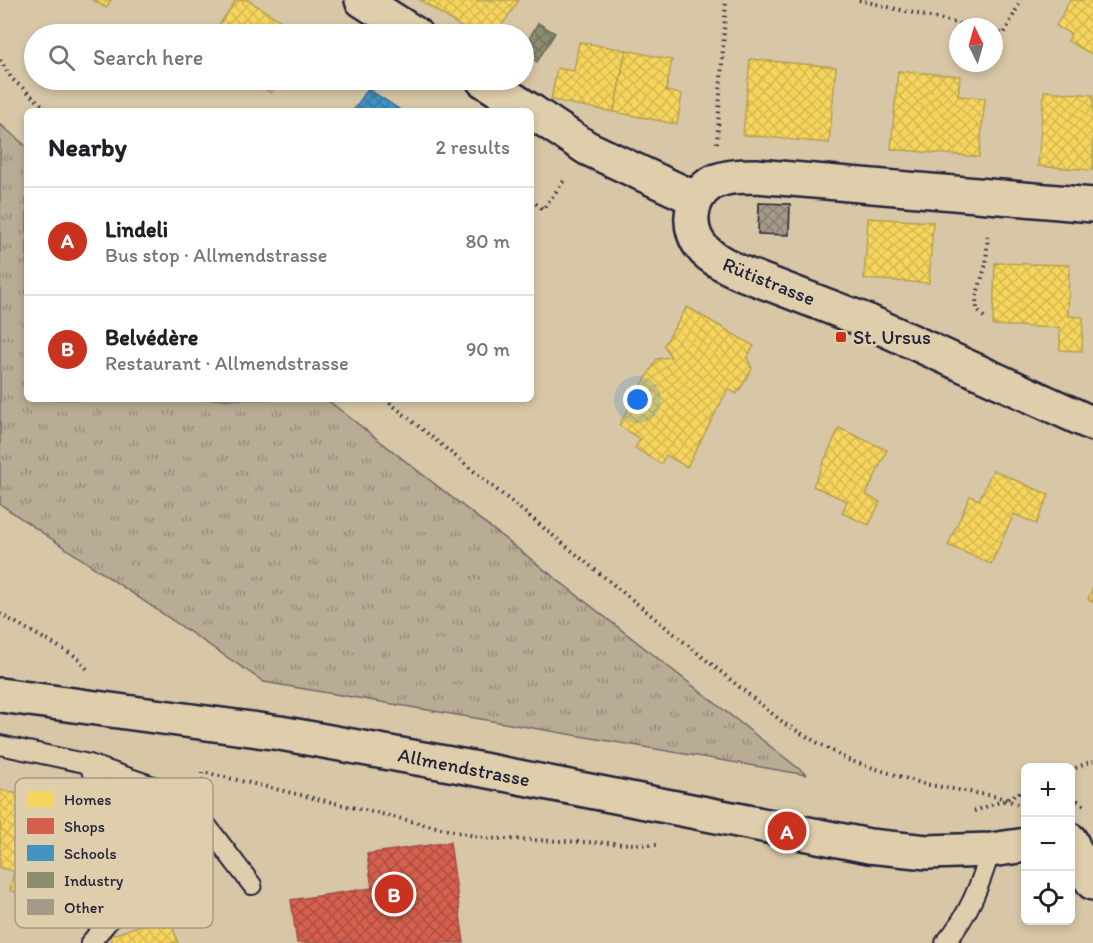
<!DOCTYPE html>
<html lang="en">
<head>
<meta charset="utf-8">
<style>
	body { margin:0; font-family:Itim,sans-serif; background:#f2f2f2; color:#202124 }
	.controls { position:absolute; right:18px; bottom:18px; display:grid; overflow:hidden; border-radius:9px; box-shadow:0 3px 9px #0003 }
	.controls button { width:54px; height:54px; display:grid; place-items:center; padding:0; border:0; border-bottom:2px solid #e0e0e0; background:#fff; color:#202124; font:30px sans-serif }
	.compass { position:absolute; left:949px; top:18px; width:54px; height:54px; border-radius:50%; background:#fff; box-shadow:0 3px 9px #0003; rotate:355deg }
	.you { position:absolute; left:638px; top:400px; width:21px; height:21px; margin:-15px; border:4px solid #fff; border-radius:50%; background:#1a73e8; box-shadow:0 0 0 9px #1a73e833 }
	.badge { display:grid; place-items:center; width:39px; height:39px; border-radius:50%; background:#c8321e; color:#fff; font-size:20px; font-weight:700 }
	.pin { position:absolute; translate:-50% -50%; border:3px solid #fff; box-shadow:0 2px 6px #0006 }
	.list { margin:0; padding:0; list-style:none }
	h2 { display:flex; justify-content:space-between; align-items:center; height:78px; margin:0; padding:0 24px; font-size:26px }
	h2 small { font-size:20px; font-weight:400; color:#757577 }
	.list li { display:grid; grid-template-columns:39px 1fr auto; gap:18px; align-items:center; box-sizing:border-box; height:108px; padding:0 24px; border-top:2px solid #e0e0e0 }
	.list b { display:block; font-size:22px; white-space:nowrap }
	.list p { margin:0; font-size:20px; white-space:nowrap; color:#757577 }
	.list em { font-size:20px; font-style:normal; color:#757577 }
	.icon { flex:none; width:33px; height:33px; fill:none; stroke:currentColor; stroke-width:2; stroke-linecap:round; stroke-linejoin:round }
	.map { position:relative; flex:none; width:1093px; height:943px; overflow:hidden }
	.search { position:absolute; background:#fff; box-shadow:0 3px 9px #0003; left:24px; top:24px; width:510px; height:66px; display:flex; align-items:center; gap:15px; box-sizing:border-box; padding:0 21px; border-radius:33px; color:#757577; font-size:22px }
	.panel { position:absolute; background:#fff; box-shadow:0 3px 9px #0003; left:24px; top:108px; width:510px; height:294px; border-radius:9px }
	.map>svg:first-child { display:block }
	.grass { fill:url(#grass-tufts); stroke:#6e6768; stroke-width:1.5 }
	.homes { fill:url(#homes-cross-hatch); stroke:#b69f52; stroke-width:1.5 }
	.shops { fill:url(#shops-cross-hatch); stroke:#a04d48; stroke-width:1.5 }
	.schools { fill:url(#schools-cross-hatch); stroke:#39719a; stroke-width:1.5 }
	.industry { fill:url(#industry-cross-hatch); stroke:#6c6c5f; stroke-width:1.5 }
	.building { fill:url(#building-cross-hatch); stroke:#22223b; stroke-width:1.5 }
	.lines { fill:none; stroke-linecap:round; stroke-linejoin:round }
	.lane-casing { stroke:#22223b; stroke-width:22 }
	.street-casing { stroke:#22223b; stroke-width:38 }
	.path { stroke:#22223b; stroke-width:4; stroke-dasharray:1.5 4.5; stroke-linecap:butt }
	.lane { stroke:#dfceab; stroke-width:18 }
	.street { stroke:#dfceab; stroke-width:33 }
	.poi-dot { fill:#c8321e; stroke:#dfceab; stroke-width:2 }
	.labels { text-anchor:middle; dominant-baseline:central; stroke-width:6; stroke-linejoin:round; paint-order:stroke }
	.street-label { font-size:20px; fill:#22223b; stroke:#dfceab }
	.poi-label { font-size:20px; fill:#22223b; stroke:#dfceab; text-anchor:start }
	.key { fill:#dfceab; stroke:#a69a89; stroke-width:1.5 }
	.key-label { font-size:16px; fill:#22223b }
</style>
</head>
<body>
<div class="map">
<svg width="1093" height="943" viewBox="0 0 1093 943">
	<defs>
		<pattern id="grass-tufts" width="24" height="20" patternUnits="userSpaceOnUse" patternTransform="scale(1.5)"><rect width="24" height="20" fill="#b9ac95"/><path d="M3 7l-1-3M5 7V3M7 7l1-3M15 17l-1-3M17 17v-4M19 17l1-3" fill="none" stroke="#968c7b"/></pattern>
		<pattern id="homes-cross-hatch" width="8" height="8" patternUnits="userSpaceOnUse" patternTransform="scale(1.5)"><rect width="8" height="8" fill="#f6d55c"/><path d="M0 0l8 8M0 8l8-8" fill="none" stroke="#d3b751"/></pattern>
		<pattern id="shops-cross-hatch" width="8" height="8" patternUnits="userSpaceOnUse" patternTransform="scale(1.5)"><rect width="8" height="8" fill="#d6604d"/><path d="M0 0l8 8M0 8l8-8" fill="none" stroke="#ad4f41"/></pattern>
		<pattern id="schools-cross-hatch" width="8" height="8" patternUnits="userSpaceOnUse" patternTransform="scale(1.5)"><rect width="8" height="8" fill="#4393c3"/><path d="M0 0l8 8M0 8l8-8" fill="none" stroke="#3878a0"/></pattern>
		<pattern id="industry-cross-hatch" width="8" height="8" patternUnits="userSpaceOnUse" patternTransform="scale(1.5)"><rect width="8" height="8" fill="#8c8c6e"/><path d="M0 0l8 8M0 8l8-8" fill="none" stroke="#72725c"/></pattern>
		<pattern id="building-cross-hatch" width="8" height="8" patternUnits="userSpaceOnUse" patternTransform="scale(1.5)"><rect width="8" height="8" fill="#a59a89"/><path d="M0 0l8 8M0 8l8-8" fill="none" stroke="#867d71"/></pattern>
	</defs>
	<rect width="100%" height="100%" fill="#d7c7a7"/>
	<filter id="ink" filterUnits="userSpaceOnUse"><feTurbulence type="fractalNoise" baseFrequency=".0167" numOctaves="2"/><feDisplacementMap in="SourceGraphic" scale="12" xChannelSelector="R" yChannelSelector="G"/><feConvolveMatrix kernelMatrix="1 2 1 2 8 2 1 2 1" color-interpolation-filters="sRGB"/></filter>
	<g filter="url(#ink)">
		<path class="grass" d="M0 124 27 147V399H326L807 775 264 682 0 504Z"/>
		<g class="homes">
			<path d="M93 0H111L106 8Z"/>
			<path d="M236 0H248L301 34H213Z"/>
			<path d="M420 0H519L496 34H472Z"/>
			<path d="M1070 0H1093V55L1068 41 1071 34 1056 26Z"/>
			<path d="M579 42 626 50 614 112 551 100 557 68 574 71Z"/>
			<path d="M626 50 672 60 666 91 682 94 677 124 614 112Z"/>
			<path d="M750 59 836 67 829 143 743 135Z"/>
			<path d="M898 71 960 76 958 96 985 98 979 157 891 149Z"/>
			<path d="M250 80H281L271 93Z"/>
			<path d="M1044 91 1093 95V170L1038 166Z"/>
			<path d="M868 218 933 222 929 283 864 279Z"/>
			<path d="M995 263 1069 265 1068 316 1083 317 1082 351 1060 350V328L993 325Z"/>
			<path d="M687 307 754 346 747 357 752 369 737 394 728 389 687 467 666 455 661 464 635 448 640 439 619 425 657 359 671 357 664 345Z"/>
			<path d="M839 428 887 450 866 495 880 502 869 525 842 513 847 501 813 486Z"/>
			<path d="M993 470 1049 495 1036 524 1014 514 991 564 948 545 970 496 979 500Z"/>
			<path d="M1093 587V602L1088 600Z"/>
			<path d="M0 790 29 796 24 819 97 833 82 906 10 891 14 871 0 868Z"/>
			<path d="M169 915 178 943H113L110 936Z"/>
		</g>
		<path class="shops" d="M450 842 464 943H297L291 900 372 888 367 854Z"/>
		<path class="schools" d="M368 89 402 111H353Z"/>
		<path class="industry" d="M538 23 555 33 537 62 524 53V47Z"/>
		<path class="building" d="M759 203 790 204 789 235 758 234Z"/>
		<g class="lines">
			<defs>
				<g id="lane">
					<path d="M0 745 89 764 165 790 195 810 252 885"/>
					<path d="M89 764 128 879 113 916 90 943"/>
					<path d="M945 943C969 915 980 885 991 850"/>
				</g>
				<g id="street">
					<path d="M362 0 415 34"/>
					<path d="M483 80 531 111"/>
					<path d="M531 111 587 148 696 199"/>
					<path d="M1093 205 756 176C741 176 724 176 710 184 688 199 686 231 704 250 714 260 726 266 739 272L869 322 1093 424"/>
					<path d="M0 695 280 733 483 770 869 846 927 852 991 850 1026 845"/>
					<path d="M1070 840 1082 866 1093 883"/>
				</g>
			</defs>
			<use href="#lane" class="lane-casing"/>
			<use href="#street" class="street-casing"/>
			<g class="path">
				<path d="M859 0 972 27"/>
				<path d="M994 32 1004 34 1021 0"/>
				<path d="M0 60 12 79 49 111"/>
				<path d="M717 143 726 0"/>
				<path d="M531 200 543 209 566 178"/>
				<path d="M984 317 977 310 976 298 986 264 988 234"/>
				<path d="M385 399 785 724 848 760 924 784 999 797 1022 806"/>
				<path d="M0 614 77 657 87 669"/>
				<path d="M1070 770 1093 761"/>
				<path d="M202 780 203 772 483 838 658 845"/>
				<path d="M1071 801H1078L1085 806"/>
				<path d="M974 811 1006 800 1026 789"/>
			</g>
			<use href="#lane" class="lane"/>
			<use href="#street" class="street"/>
		</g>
	</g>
	<rect class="poi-dot" x="835" y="331" width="12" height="12" rx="3"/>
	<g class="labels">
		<g class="street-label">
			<text transform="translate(769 281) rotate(22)">Rütistrasse</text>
			<text transform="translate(464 767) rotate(11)">Allmendstrasse</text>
		</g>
		<g class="poi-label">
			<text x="853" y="337">St. Ursus</text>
		</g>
	</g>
	<rect x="15" y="778" width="198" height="150" rx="9" class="key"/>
	<rect x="27" y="791" width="27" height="16" fill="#f6d55c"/>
	<rect x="27" y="818" width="27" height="16" fill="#d6604d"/>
	<rect x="27" y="845" width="27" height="16" fill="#4393c3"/>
	<rect x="27" y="872" width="27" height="16" fill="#8c8c6e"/>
	<rect x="27" y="899" width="27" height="16" fill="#a59a89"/>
	<g class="key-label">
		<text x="64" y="805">Homes</text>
		<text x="64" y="832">Shops</text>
		<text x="64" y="859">Schools</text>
		<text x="64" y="886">Industry</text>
		<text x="64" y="913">Other</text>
	</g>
</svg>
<div class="controls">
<button>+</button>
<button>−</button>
<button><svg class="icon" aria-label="locate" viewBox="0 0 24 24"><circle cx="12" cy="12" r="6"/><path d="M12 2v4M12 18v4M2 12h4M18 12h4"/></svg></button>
</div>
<svg class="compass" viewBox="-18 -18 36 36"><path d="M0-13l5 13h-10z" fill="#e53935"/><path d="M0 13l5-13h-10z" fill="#757577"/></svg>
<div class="you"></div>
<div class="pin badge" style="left:787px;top:831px">A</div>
<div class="pin badge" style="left:394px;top:894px">B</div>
<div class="search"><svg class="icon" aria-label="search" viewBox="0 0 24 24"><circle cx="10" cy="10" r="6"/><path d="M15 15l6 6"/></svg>Search here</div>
<section class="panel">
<h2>Nearby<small>2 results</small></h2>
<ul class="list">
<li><span class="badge">A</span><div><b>Lindeli</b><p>Bus stop · Allmendstrasse</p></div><em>80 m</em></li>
<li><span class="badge">B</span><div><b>Belvédère</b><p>Restaurant · Allmendstrasse</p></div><em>90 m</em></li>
</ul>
</section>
</div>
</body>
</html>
